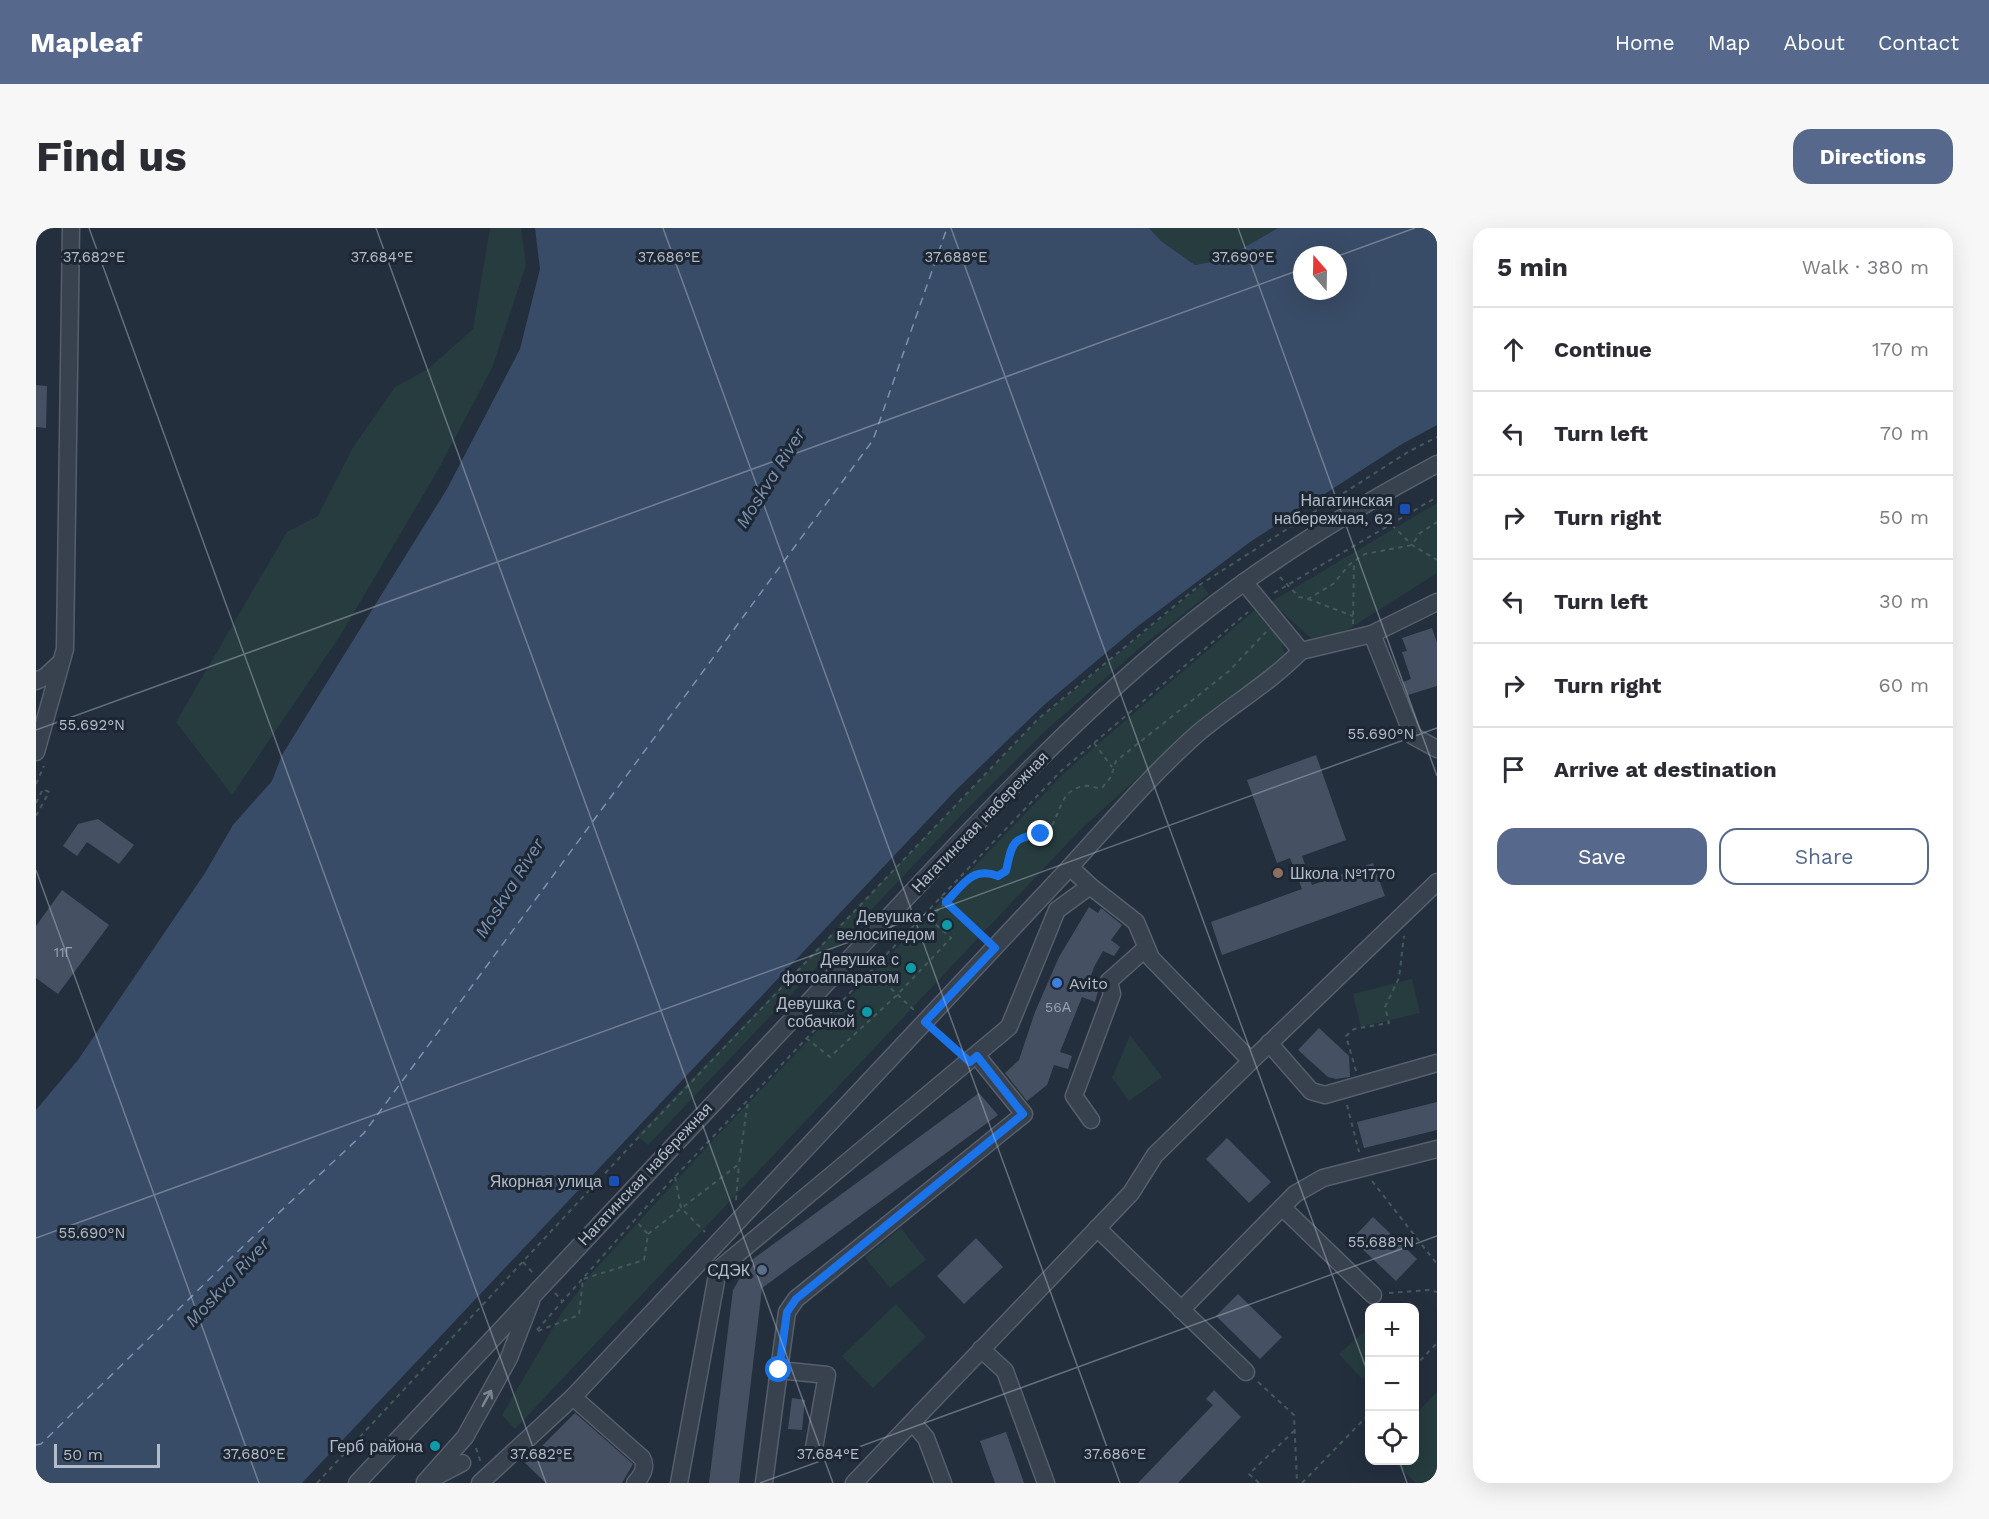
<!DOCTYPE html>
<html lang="en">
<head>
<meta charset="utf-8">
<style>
	body { margin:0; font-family:"Work Sans",sans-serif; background:#f7f7f7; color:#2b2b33 }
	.controls { position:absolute; right:18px; bottom:18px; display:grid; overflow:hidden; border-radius:12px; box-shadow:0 6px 24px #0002 }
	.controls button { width:54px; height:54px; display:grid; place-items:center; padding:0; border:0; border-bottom:2px solid #e1e1e2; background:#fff; color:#2b2b33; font:30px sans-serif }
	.compass { position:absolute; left:1257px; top:18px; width:54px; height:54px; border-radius:50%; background:#fff; box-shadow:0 6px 24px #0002; rotate:340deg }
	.scale { position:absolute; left:18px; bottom:15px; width:106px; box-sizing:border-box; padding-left:6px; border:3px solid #b4bcc9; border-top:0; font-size:16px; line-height:21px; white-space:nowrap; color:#b4bcc9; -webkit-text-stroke:4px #1d2633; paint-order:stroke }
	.stop { position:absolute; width:18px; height:18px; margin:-14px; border:4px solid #1a73e8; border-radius:50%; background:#fff }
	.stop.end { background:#1a73e8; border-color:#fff; box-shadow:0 2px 6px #0008 }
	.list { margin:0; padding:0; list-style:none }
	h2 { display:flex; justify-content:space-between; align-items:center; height:78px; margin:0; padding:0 24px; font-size:26px }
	h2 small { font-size:20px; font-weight:400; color:#7c7c81 }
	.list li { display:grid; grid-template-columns:39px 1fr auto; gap:18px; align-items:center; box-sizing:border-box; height:84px; padding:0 24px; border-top:2px solid #e1e1e2 }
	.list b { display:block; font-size:22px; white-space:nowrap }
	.list em { font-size:20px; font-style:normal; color:#7c7c81 }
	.actions { display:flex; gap:12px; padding:18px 24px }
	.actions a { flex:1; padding:14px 0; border:2px solid #56698c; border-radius:18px; text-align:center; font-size:21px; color:#56698c }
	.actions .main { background:#56698c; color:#fff }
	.icon { flex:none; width:33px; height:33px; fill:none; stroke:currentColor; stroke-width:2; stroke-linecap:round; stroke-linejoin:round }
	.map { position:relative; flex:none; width:1401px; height:1255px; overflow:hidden; border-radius:18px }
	header { display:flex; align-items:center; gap:36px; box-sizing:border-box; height:84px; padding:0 30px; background:#56698c; color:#fff }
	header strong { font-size:28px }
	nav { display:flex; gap:33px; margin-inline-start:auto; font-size:21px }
	.intro { display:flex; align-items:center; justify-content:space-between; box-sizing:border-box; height:144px; padding:0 36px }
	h1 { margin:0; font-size:42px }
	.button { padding:15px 27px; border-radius:18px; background:#56698c; color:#fff; font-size:21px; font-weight:700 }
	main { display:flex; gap:36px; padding:0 36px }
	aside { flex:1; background:#fff; border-radius:18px; box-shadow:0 6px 24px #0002 }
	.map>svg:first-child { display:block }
	.green { fill:#263c3f }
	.water { fill:#394c67; fill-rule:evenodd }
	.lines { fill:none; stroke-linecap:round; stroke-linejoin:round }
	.ferry { stroke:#7c92b1; stroke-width:1.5; stroke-dasharray:8 6; stroke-linecap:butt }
	.building { fill:#455162 }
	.minor-casing { stroke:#565f6c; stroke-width:19 }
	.path { stroke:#44595c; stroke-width:2; stroke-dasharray:4.5 4.5; stroke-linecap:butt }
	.minor { stroke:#38414e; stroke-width:16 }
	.oneway { stroke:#7c8592 }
	.route { stroke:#1a73e8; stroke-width:8 }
	.ticks { fill:none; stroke:#b4bcc9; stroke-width:1.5; stroke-opacity:0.45 }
	.transit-dot { fill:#1a4fb4; stroke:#1d2633; stroke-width:2 }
	.education-dot { fill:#8d6e63; stroke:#1d2633; stroke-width:2 }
	.culture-dot { fill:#0f9aa8; stroke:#1d2633; stroke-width:2 }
	.shop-dot { fill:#3f7fe0; stroke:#1d2633; stroke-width:2 }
	.service-dot { fill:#5c6f8a; stroke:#1d2633; stroke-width:2 }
	.labels { text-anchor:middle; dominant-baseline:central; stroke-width:6; stroke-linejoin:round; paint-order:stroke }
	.number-label { font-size:14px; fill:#98a1af }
	.poi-label { font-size:16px; fill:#b4bcc9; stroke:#1d2633; text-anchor:end }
	.street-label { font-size:16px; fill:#b4bcc9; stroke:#1d2633 }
	.water-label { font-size:18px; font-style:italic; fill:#7c92b1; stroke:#1d2633 }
	.ticks-label { font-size:15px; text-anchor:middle; fill:#b4bcc9; stroke:#1d2633; stroke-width:6; stroke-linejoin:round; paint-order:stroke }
</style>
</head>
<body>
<header>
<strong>Mapleaf</strong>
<nav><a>Home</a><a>Map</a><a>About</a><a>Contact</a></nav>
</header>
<div class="intro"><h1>Find us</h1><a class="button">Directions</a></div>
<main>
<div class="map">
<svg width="1401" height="1255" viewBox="0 0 1401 1255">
	<rect width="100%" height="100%" fill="#242f3e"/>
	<g class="green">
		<path d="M454 0H485L490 37 456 140 402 242 304 408 196 567 140 494 251 304 282 288 316 221 359 159 392 141 437 101Z"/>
		<path d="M1113 0H1242L1186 32 1159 37 1125 13Z"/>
		<path d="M1401 275V345L1308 404 1275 410 1235 374Z"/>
		<path d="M1166 357 1173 366 1106 418 1008 504 931 581 612 917 601 908 1004 490Z"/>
		<path d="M1220 381 1242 405 1250 428 1183 477 1045 601 479 1201 466 1187 525 1086 555 1046 679 910 1027 546Z"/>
		<path d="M1376 751 1384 785 1325 799 1317 766Z"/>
		<path d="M1094 807 1126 849 1093 873 1076 850Z"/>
		<path d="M865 1000 890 1032 854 1060 829 1029Z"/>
		<path d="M860 1076 890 1109 837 1160 806 1128Z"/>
		<path d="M1333 1099V1144L1326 1151 1303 1126Z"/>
		<path d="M1401 1164V1255H1380L1358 1233 1378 1232 1379 1187Z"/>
	</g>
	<path class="water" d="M499 0H1113L1125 13 1159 37 1186 32 1242 0H1401V197L1366 216 1214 314 1102 398 1008 477 920 562 266 1255H0V882L42 832 169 645 197 597 236 553 246 527 411 261 484 121 504 41ZM1266 27H1302V63H1266Z"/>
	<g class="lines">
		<path class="ferry" d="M0 1217 5 1216 199 1026 328 905 837 212 911 0"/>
	</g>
	<g class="building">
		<path d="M0 157 11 158 10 200 0 199Z"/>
		<path d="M1396 400 1401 415V458L1372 467 1367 454 1375 451 1366 424 1371 423 1366 410Z"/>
		<path d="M1280 527 1310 612 1266 628 1276 657 1337 635 1349 668 1186 727 1175 694 1266 661 1254 630 1241 635 1211 552Z"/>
		<path d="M62 591 98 617 83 636 51 614 41 628 27 618 42 596Z"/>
		<path d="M26 662 73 697 22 766 0 750V698Z"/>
		<path d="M1053 679 1062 685 1065 680 1086 697 1075 712 1084 719 1078 728 1067 723 1058 739 1052 756 1063 760 1059 774 1046 769 1024 824 1036 828 1032 841 1018 837 1011 857 991 873 969 845 983 832 999 784 1023 729Z"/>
		<path d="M1283 800 1313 828 1314 849 1300 851 1292 849 1262 822Z"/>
		<path d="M943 865 962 887 726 1060 703 1255H673L697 1062 713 1034Z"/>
		<path d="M1401 874V902L1328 920 1321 894Z"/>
		<path d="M1191 910 1235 954 1213 975 1170 931Z"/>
		<path d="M1337 989 1381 1031 1360 1053 1316 1011Z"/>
		<path d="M940 1010 967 1039 928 1076 901 1048Z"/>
		<path d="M1202 1066 1246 1109 1224 1131 1180 1088Z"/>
		<path d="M1178 1162 1205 1189 1142 1255H1102L1177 1177 1170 1171Z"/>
		<path d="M756 1170 769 1172 766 1202 752 1201Z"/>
		<path d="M539 1185 597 1236 586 1255H510L489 1235Z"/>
		<path d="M970 1204 988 1255H959L944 1213Z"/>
	</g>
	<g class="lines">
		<defs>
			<g id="minor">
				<path d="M1208 354 1265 423 1336 406 1401 374"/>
				<path d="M1336 406 1377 508 1401 521"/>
				<path d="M0 453 9 449 24 435"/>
				<path d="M0 524 29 421 35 0"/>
				<path d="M1034 639C1075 594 1115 547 1161 506 1195 477 1234 455 1265 423"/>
				<path d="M1233 815 1275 863 1289 867 1401 835"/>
				<path d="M1215 833 1401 654"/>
				<path d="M1055 892 1038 868 1076 766 1073 753 1109 721"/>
				<path d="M1246 979 1337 1067"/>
				<path d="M1061 1000 1210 1144"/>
				<path d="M1145 1082 1259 966 1287 950 1401 921"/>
				<path d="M945 1121 969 1143 1010 1255"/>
				<path d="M537 1169 606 1230C611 1239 606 1248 599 1255"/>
				<path d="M877 1195 890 1210 907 1255"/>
				<path d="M778 1220 791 1147 743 1142 751 1084 760 1071 988 886 941 828"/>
				<path d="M399 1249 426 1235"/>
				<path d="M389 1254 429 1209 473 1130 495 1073"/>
				<path d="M321 1255C474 1090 628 926 783 763 905 635 1022 499 1162 389 1236 330 1317 281 1401 236"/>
				<path d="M444 1255 537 1169 1034 639 1054 658"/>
				<path d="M643 1255 682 1042 973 799 1021 682 1054 658 1100 694 1115 730 1215 833 1119 927 1095 965 818 1255"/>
				<path d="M728 1255 743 1142"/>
			</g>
		</defs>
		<use href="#minor" class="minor-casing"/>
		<g class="path">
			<path d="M1356 297 1376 317 1401 332"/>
			<path d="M1244 349 1263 369 1272 371 1297 356 1314 336 1329 326 1376 317 1384 305 1401 294"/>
			<path d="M1238 365 1401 269"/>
			<path d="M1272 371 1317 388"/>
			<path d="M1317 396 1318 333"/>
			<path d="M1058 515 1076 539"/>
			<path d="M0 556 8 538"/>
			<path d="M0 575 7 561 13 564 0 588"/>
			<path d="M905 669 947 708"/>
			<path d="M893 691 937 647 946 644 962 648 971 643C972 637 971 631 973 625 979 602 1003 614 1014 600 1025 586 1023 562 1048 558 1055 557 1059 561 1066 560L1075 549 1080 533 1193 443 1230 404"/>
			<path d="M835 742 879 783"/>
			<path d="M900 804 920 822"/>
			<path d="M770 810 794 829 861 767 915 710 888 686"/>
			<path d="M1320 843 1310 808 1318 801 1353 795 1349 779 1363 750 1368 708"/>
			<path d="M1311 877 1323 924"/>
			<path d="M639 949 645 980 669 1004"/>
			<path d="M1336 953 1401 1036"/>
			<path d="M700 972 703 936"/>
			<path d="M612 1006 703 936 712 872"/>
			<path d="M487 1034 497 1045"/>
			<path d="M519 1065 527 1074"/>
			<path d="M1353 1065 1393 1062 1401 1064"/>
			<path d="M501 1102 612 977 1025 543 1212 384"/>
			<path d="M502 1103 543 1087 547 1051 608 1032 612 1006 599 992"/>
			<path d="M1378 1139 1401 1115"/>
			<path d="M1222 1154 1258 1187 1261 1255"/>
			<path d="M440 1220 445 1235"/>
			<path d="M281 1255 599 913 1002 491 1165 356 1372 224 1401 209"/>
			<path d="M1223 1255 1213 1246 1258 1203"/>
			<path d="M1266 1255 1334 1185"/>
		</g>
		<use href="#minor" class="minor"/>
	</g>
	<defs><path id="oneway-shaft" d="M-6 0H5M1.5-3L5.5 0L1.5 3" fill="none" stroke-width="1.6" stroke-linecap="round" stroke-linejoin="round" transform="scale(1.5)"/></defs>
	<use class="oneway" href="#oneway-shaft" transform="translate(451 1170) rotate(-61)"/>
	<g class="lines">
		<path class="route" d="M743 1142 751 1084 760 1071 987 886 941 828 934 834 889 794 959 720 910 674C927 657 936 638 962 648L970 643C976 618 974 609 1005 606"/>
	</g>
	<path class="ticks" d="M53 0 510 1255M340 0 797 1255M627 0 1084 1255M915 0 1334 1151M1202 0 1401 548M1302 28 1379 0M0 502 1266 41M0 642 223 1255M0 1010 1401 500M1363 1232 1371 1255M724 1255 1401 1008"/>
	<g class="transit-dot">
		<rect x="1363" y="275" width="12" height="12" rx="3"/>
		<rect x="572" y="947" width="12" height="12" rx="3"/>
	</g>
	<circle class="education-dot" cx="1242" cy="645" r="6"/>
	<g class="culture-dot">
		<circle cx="911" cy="697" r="6"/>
		<circle cx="875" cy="740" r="6"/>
		<circle cx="831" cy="784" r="6"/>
		<circle cx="399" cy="1218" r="6"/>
	</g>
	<circle class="shop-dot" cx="1021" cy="755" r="6"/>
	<circle class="service-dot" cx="726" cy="1042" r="6"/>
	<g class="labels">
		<g class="number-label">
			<text x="27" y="724">11Г</text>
			<text x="1022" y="779">56А</text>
		</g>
		<g class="poi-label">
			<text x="1357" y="272">Нагатинская<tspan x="1357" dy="18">набережная, 62</tspan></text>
			<text x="1254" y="645" text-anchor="start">Школа №1770</text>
			<text x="899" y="688">Девушка с<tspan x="899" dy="18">велосипедом</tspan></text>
			<text x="863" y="731">Девушка с<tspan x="863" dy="18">фотоаппаратом</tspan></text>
			<text x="1033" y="755" text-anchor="start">Avito</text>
			<text x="819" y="775">Девушка с<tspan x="819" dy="18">собачкой</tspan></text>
			<text x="566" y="953">Якорная улица</text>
			<text x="714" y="1042">СДЭК</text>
			<text x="387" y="1218">Герб района</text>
		</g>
		<g class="street-label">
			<text transform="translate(944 594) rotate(-46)">Нагатинская набережная</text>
			<text transform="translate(609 946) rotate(-47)">Нагатинская набережная</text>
		</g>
		<g class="water-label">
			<text transform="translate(734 250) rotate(-58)">Moskva River</text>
			<text transform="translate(473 660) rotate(-58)">Moskva River</text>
			<text transform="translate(191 1054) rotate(-47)">Moskva River</text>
		</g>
	</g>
	<g class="ticks-label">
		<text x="58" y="34">37.682°E</text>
		<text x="346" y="34">37.684°E</text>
		<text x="633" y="34">37.686°E</text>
		<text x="920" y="34">37.688°E</text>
		<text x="1207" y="34">37.690°E</text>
		<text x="56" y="502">55.692°N</text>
		<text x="1345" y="511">55.690°N</text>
		<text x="56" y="1010">55.690°N</text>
		<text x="1345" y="1019">55.688°N</text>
		<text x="218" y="1231">37.680°E</text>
		<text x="505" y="1231">37.682°E</text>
		<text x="792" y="1231">37.684°E</text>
		<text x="1079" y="1231">37.686°E</text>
	</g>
</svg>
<div class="controls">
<button>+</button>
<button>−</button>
<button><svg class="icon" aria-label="locate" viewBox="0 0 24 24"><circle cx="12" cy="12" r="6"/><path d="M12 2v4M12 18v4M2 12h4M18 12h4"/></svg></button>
</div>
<svg class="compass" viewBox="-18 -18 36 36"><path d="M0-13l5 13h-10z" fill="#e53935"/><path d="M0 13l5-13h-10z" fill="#7c7c81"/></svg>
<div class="scale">50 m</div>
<div class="stop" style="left:743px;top:1142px"></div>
<div class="stop end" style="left:1005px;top:606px"></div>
</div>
<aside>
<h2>5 min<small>Walk · 380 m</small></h2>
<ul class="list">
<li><svg class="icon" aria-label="ahead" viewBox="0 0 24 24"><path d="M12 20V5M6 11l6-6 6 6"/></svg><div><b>Continue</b></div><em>170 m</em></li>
<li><svg class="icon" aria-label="left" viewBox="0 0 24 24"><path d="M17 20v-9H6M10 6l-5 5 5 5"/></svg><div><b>Turn left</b></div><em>70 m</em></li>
<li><svg class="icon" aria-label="right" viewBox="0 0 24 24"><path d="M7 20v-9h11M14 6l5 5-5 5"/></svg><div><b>Turn right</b></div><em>50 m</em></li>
<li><svg class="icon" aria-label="left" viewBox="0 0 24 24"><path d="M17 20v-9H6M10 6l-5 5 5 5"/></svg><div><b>Turn left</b></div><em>30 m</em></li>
<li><svg class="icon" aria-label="right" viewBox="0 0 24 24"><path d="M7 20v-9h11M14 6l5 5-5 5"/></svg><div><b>Turn right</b></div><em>60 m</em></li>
<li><svg class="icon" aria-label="arrive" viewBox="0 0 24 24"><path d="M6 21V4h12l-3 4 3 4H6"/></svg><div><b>Arrive at destination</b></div></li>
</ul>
<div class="actions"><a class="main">Save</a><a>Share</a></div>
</aside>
</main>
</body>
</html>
